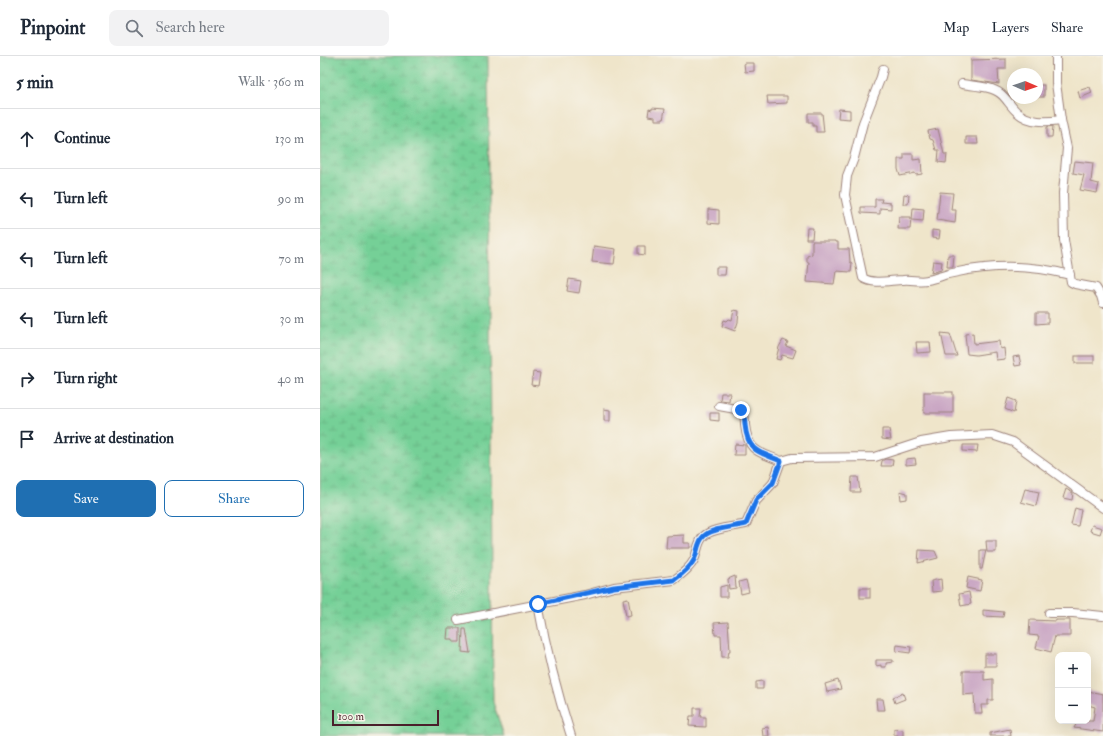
<!DOCTYPE html>
<html lang="en">
<head>
<meta charset="utf-8">
<style>
	body { margin:0; font-family:"IM FELL Double Pica",serif; background:#f2f2f3; color:#1f2937 }
	.controls { position:absolute; right:12px; bottom:12px; display:grid; overflow:hidden; border-radius:8px; box-shadow:0 4px 16px #0002 }
	.controls button { width:36px; height:36px; display:grid; place-items:center; padding:0; border:0; border-bottom:1px solid #e0e1e3; background:#fff; color:#1f2937; font:20px sans-serif }
	.compass { position:absolute; left:687px; top:12px; width:36px; height:36px; border-radius:50%; background:#fff; box-shadow:0 4px 16px #0002; rotate:92deg }
	.scale { position:absolute; left:12px; bottom:10px; width:107px; box-sizing:border-box; padding-left:4px; border:2px solid #4a1f2b; border-top:0; font-size:11px; line-height:14px; white-space:nowrap; color:#4a1f2b; -webkit-text-stroke:3px #f7f3e8; paint-order:stroke }
	.stop { position:absolute; width:12px; height:12px; margin:-9px; border:3px solid #1a73e8; border-radius:50%; background:#fff }
	.stop.end { background:#1a73e8; border-color:#fff; box-shadow:0 1px 4px #0008 }
	.list { margin:0; padding:0; list-style:none }
	h2 { display:flex; justify-content:space-between; align-items:center; height:52px; margin:0; padding:0 16px; font-size:17px }
	h2 small { font-size:13px; font-weight:400; color:#747a83 }
	.list li { display:grid; grid-template-columns:26px 1fr auto; gap:12px; align-items:center; box-sizing:border-box; height:60px; padding:0 16px; border-top:1px solid #e0e1e3 }
	.list b { display:block; font-size:15px; white-space:nowrap }
	.list em { font-size:13px; font-style:normal; color:#747a83 }
	.actions { display:flex; gap:8px; padding:12px 16px }
	.actions a { flex:1; padding:9px 0; border:1px solid #1f6fb2; border-radius:8px; text-align:center; font-size:14px; color:#1f6fb2 }
	.actions .main { background:#1f6fb2; color:#fff }
	.icon { flex:none; width:22px; height:22px; fill:none; stroke:currentColor; stroke-width:2; stroke-linecap:round; stroke-linejoin:round }
	.map { position:relative; flex:none; width:783px; height:680px; overflow:hidden }
	header { display:flex; align-items:center; gap:24px; box-sizing:border-box; height:56px; padding:0 20px; background:#fff; border-bottom:1px solid #e0e1e3 }
	header strong { font-size:19px }
	nav { display:flex; gap:22px; margin-inline-start:auto; font-size:14px }
	.search { width:280px; height:36px; background:#f2f2f3; display:flex; align-items:center; gap:10px; box-sizing:border-box; padding:0 14px; border-radius:8px; color:#747a83; font-size:15px }
	main { display:flex }
	aside { flex:1; background:#fff }
	.map>svg:first-child { display:block }
	.wetland { fill:url(#wetland-marsh); stroke:#607861 }
	.building { fill:#c6a0c1 }
	.lines { fill:none; stroke-linecap:round; stroke-linejoin:round }
	.minor-casing { stroke:#9c827a; stroke-width:10 }
	.minor { stroke:#fff; stroke-width:8 }
	.route { stroke:#1a73e8; stroke-width:5 }
</style>
</head>
<body>
<header>
<strong>Pinpoint</strong>
<div class="search"><svg class="icon" aria-label="search" viewBox="0 0 24 24"><circle cx="10" cy="10" r="6"/><path d="M15 15l6 6"/></svg>Search here</div>
<nav><a>Map</a><a>Layers</a><a>Share</a></nav>
</header>
<main>
<aside>
<h2>5 min<small>Walk · 360 m</small></h2>
<ul class="list">
<li><svg class="icon" aria-label="ahead" viewBox="0 0 24 24"><path d="M12 20V5M6 11l6-6 6 6"/></svg><div><b>Continue</b></div><em>130 m</em></li>
<li><svg class="icon" aria-label="left" viewBox="0 0 24 24"><path d="M17 20v-9H6M10 6l-5 5 5 5"/></svg><div><b>Turn left</b></div><em>90 m</em></li>
<li><svg class="icon" aria-label="left" viewBox="0 0 24 24"><path d="M17 20v-9H6M10 6l-5 5 5 5"/></svg><div><b>Turn left</b></div><em>70 m</em></li>
<li><svg class="icon" aria-label="left" viewBox="0 0 24 24"><path d="M17 20v-9H6M10 6l-5 5 5 5"/></svg><div><b>Turn left</b></div><em>30 m</em></li>
<li><svg class="icon" aria-label="right" viewBox="0 0 24 24"><path d="M7 20v-9h11M14 6l5 5-5 5"/></svg><div><b>Turn right</b></div><em>40 m</em></li>
<li><svg class="icon" aria-label="arrive" viewBox="0 0 24 24"><path d="M6 21V4h12l-3 4 3 4H6"/></svg><div><b>Arrive at destination</b></div></li>
</ul>
<div class="actions"><a class="main">Save</a><a>Share</a></div>
</aside>
<div class="map">
<svg width="783" height="680" viewBox="0 0 783 680">
	<defs>
		<pattern id="wetland-marsh" width="20" height="14" patternUnits="userSpaceOnUse"><rect width="20" height="14" fill="#75d097"/><path d="M1 5h8M5 5V1M11 12h8M15 12V8" fill="none" stroke="#67b282"/></pattern>
	</defs>
	<rect width="100%" height="100%" fill="#f7f3e8"/>
	<filter id="ink" filterUnits="userSpaceOnUse"><feTurbulence type="fractalNoise" baseFrequency=".025" numOctaves="2"/><feDisplacementMap in="SourceGraphic" scale="8" xChannelSelector="R" yChannelSelector="G"/><feConvolveMatrix kernelMatrix="1 2 1 2 8 2 1 2 1" color-interpolation-filters="sRGB"/></filter>
	<filter id="wash" filterUnits="userSpaceOnUse"><feTurbulence type="fractalNoise" baseFrequency=".012" numOctaves="4" result="noise"/><feDisplacementMap in="SourceGraphic" scale="16" xChannelSelector="R" yChannelSelector="G"/><feGaussianBlur stdDeviation="0.9" result="paint"/><feColorMatrix in="noise" values="0 0 0 0 0 0 0 0 0 0 0 0 0 0 0 0 0 1.4 0 .05"/><feComposite in="paint" operator="in"/></filter>
	<g filter="url(#wash)">
		<rect width="100%" height="100%" fill="#efe5ca"/>
		<path class="wetland" d="M0 0H168L173 646 184 680H0Z"/>
		<g id="blocks">
			<g class="building">
				<path d="M686 3V13H678L679 28 651 24V4Z"/>
				<path d="M424 7H434V15L425 16Z"/>
				<rect x="717" y="29" width="7" height="12"/>
				<path d="M770 31 772 37 760 42 758 35Z"/>
				<path d="M447 40H467V47L448 48Z"/>
				<path d="M332 52 345 53 343 64H335V61L328 60 329 53 332 54Z"/>
				<path d="M519 53 530 54V63L518 62Z"/>
				<path d="M488 57H502L504 76H496V70H493V66H488Z"/>
				<path d="M733 70 732 81H727V71Z"/>
				<path d="M618 73 624 98H627L626 107 618 106 619 94H616L613 84 610 83 608 75Z"/>
				<path d="M646 81H657L658 88H646Z"/>
				<path d="M584 98H593V104L601 103 602 118 596 119 595 117 580 120 578 113V103H584Z"/>
				<path d="M755 105 773 107 771 126 779 128 777 137 760 134 764 119 753 117Z"/>
				<path d="M620 136 633 137 631 154H636L635 167 617 164Z"/>
				<path d="M584 138 589 139 588 148H583Z"/>
				<path d="M555 143H562L561 146 571 147V153L560 152V158L541 157V151H555Z"/>
				<path d="M593 152 604 153 603 165 592 164Z"/>
				<path d="M388 153 399 154V168L388 167Z"/>
				<path d="M579 161H591L590 173H578Z"/>
				<path d="M487 172H493L492 183H486Z"/>
				<path d="M612 174 620 175 619 183 612 182Z"/>
				<path d="M492 185H515V186H518V193H529L530 206 532 207 531 216 516 215 514 228 487 226 489 206H487V200L492 198Z"/>
				<path d="M274 190 296 193 294 208 272 206Z"/>
				<path d="M318 190H325V199L318 198Z"/>
				<path d="M628 199H634L633 211H627Z"/>
				<path d="M613 205 622 206 621 214 611 217Z"/>
				<path d="M396 211H406L405 219H396Z"/>
				<path d="M249 223 261 225 259 237 247 235Z"/>
				<path d="M414 254 419 255 418 266 415 275 402 270 404 264 407 265 409 263 412 264Z"/>
				<path d="M716 257H728V267L716 268Z"/>
				<path d="M621 277 630 278 637 300H626Z"/>
				<path d="M653 277 654 288 679 285 680 293 684 292 685 303 676 304 675 296 656 299 647 298 645 278Z"/>
				<path d="M463 284 468 286 466 290 476 294 473 302 462 299 460 304 456 303 459 291Z"/>
				<path d="M596 286H610L611 296 597 297Z"/>
				<path d="M699 300 701 309 695 310 693 301Z"/>
				<rect x="755" y="300" width="19" height="7"/>
				<path d="M213 316 220 317 218 330 211 329Z"/>
				<rect x="604" y="336" width="29" height="21"/>
				<path d="M401 337H410L409 345 400 344Z"/>
				<path d="M688 342 696 345 694 357 685 353Z"/>
				<path d="M284 353 290 354V365H284Z"/>
				<path d="M390 357H399V365L390 364Z"/>
				<path d="M562 373H569L571 384 562 383Z"/>
				<path d="M415 388 425 389V399H414Z"/>
				<path d="M643 389H658L657 396 643 395Z"/>
				<path d="M595 402 596 408 586 409V403Z"/>
				<path d="M565 403 573 404 572 410H561L562 405Z"/>
				<path d="M532 421H538L540 436H531Z"/>
				<path d="M705 433 719 436 716 450 701 446Z"/>
				<path d="M746 433 753 437 752 444 743 442Z"/>
				<path d="M580 435 587 437V443L581 444Z"/>
				<path d="M755 452 761 454 758 470 751 469Z"/>
				<path d="M772 469 782 472 780 478 770 475Z"/>
				<path d="M364 479V487H370V492H346L347 480Z"/>
				<path d="M666 485H676V496H667Z"/>
				<path d="M599 494 615 495 618 502 598 507Z"/>
				<path d="M660 494H666L662 513H660Z"/>
				<path d="M415 520 416 532 409 533 408 523Z"/>
				<path d="M648 521 662 524 660 535 646 532Z"/>
				<path d="M621 523 622 535 612 536 611 525Z"/>
				<path d="M426 524 429 536 421 538 419 526Z"/>
				<path d="M407 529V541H400V531Z"/>
				<rect x="540" y="532" width="10" height="10"/>
				<path d="M649 536 651 548 641 550 639 538Z"/>
				<path d="M308 542 311 559 306 560 303 543Z"/>
				<path d="M663 554 684 556 683 561 663 560Z"/>
				<path d="M710 564 736 565V564H750V580H735L731 596 716 592 719 580 709 579Z"/>
				<path d="M408 566 410 595H409L408 601H402L401 579H395L394 567Z"/>
				<path d="M128 572H140V586H133V583H127Z"/>
				<path d="M143 573H146L150 597 142 596Z"/>
				<path d="M577 589 591 591 590 597 576 595Z"/>
				<rect x="665" y="598" width="11" height="12"/>
				<path d="M556 604H573V606L566 607V611H561V609L556 610Z"/>
				<path d="M643 615H664V624L673 623V644H668V649H661L662 657H655L654 638 643 639Z"/>
				<path d="M518 624 521 633 507 636 505 628Z"/>
				<path d="M443 625V633H436V626Z"/>
				<path d="M768 635 783 638V676L754 672 758 665H773L775 651 768 649Z"/>
				<path d="M583 637 585 643 575 647 573 641Z"/>
				<path d="M556 643H563L565 654H557Z"/>
				<path d="M374 652H381L380 661H386V671L369 670 370 660H374Z"/>
				<path d="M448 671 449 680H443L442 672Z"/>
				<path d="M574 673 583 674V680H574Z"/>
				<path d="M690 673 691 680H670V677Z"/>
			</g>
		</g>
	</g>
	<g filter="url(#ink)">
		<use href="#blocks" fill-opacity="0" stroke="#9c827a" stroke-width="1"/>
		<g class="lines">
			<defs>
				<g id="minor">
					<path d="M736 0V27L741 64 747 92 743 137 744 184 751 226 755 228 776 232 781 240 783 247"/>
					<path d="M563 13 561 21 543 67 534 102 527 120 525 139 543 222C554 229 571 224 583 224 591 223 600 226 607 224 614 223 621 220 628 218 640 215 652 213 664 212 692 209 724 212 750 219"/>
					<path d="M642 28C654 30 671 30 681 38 687 43 691 51 697 56 709 67 726 66 741 64"/>
					<path d="M399 350 421 354C425 358 425 364 425 369 428 397 440 396 461 405"/>
					<path d="M218 548C226 593 237 637 251 680"/>
					<path d="M729 557H753L783 560"/>
					<path d="M138 564 265 539 294 531 354 524C361 519 370 512 374 504 378 496 377 486 384 480 392 472 415 471 426 468L436 445 453 427 461 405 472 402 555 401 601 386 631 381 672 379 693 386 783 452"/>
				</g>
			</defs>
			<use href="#minor" class="minor-casing"/>
			<use href="#minor" class="minor"/>
		</g>
	</g>
	<g class="lines" filter="url(#ink)">
		<path class="route" d="M218 548 294 531 354 524C361 519 370 512 374 504 378 496 377 486 384 480 392 472 415 471 426 468L436 444 453 427 461 405C440 396 428 397 425 369 425 364 425 358 421 354"/>
	</g>
</svg>
<div class="controls">
<button>+</button>
<button>−</button>
</div>
<svg class="compass" viewBox="-18 -18 36 36"><path d="M0-13l5 13h-10z" fill="#e53935"/><path d="M0 13l5-13h-10z" fill="#747a83"/></svg>
<div class="scale">100 m</div>
<div class="stop" style="left:218px;top:548px"></div>
<div class="stop end" style="left:421px;top:354px"></div>
</div>
</main>
</body>
</html>
